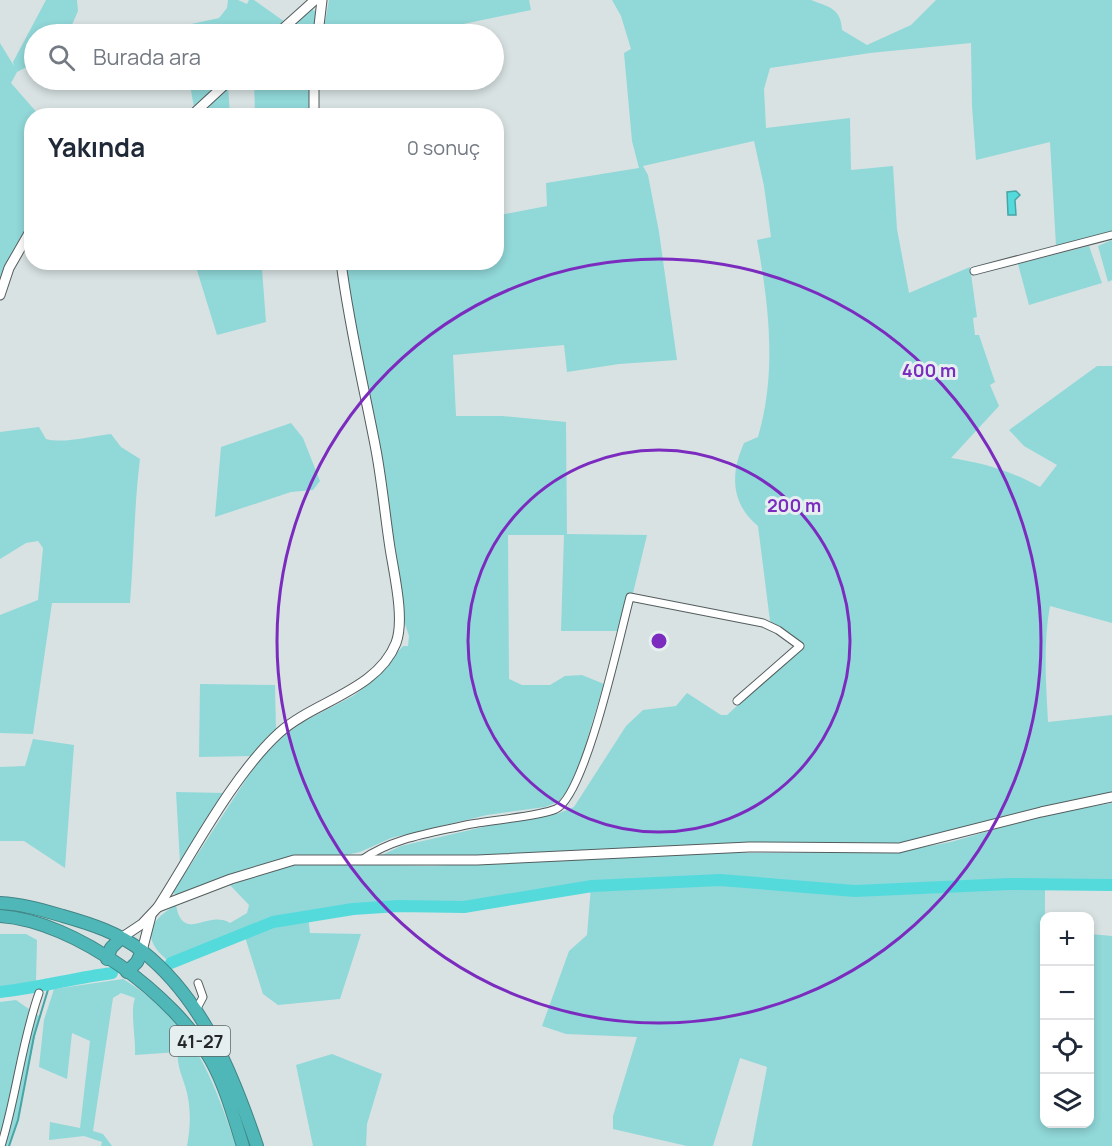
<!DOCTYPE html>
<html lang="tr">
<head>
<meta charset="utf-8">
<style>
	body { margin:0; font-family:Manrope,sans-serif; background:#f6f6f7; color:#1f2937 }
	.controls { position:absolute; right:18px; bottom:18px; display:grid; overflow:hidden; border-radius:12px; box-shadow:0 3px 9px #0003 }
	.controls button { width:54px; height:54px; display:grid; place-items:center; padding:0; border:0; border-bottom:2px solid #e0e1e3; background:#fff; color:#1f2937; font:30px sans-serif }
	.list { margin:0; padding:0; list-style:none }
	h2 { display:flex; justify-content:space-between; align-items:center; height:78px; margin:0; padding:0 24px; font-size:26px }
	h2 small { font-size:20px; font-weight:400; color:#747a83 }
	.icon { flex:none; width:33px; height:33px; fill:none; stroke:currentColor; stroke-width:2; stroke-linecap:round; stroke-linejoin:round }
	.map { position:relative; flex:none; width:1112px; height:1146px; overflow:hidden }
	.search { position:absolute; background:#fff; box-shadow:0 3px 9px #0003; left:24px; top:24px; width:480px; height:66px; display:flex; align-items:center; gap:15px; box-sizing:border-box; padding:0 21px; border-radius:33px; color:#747a83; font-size:22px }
	.panel { position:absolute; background:#fff; box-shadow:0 3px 9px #0003; left:24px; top:108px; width:480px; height:162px; border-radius:24px }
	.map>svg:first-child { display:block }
	.green { fill:#91d8d9 }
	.water { fill:#55dadc; stroke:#47a5a6; stroke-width:1.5 }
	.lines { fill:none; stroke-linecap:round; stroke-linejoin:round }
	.stream { stroke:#47a5a6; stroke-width:2 }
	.river { stroke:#55dadc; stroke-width:12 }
	.street-casing { stroke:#545d5d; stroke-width:9 }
	.secondary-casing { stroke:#545d5d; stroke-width:11 }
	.highway-casing { stroke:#418586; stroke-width:14 }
	.street { stroke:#fff; stroke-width:7 }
	.secondary { stroke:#fff; stroke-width:9 }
	.highway { stroke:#50b7b8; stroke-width:12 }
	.ring { fill:none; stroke:#7b2cbf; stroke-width:3 }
	.labels { text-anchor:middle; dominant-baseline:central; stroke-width:6; stroke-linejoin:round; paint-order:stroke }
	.shield { fill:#e5efef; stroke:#5f6464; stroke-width:1.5 }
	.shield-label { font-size:18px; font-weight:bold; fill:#252828 }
	.centre { fill:#7b2cbf; stroke:#e5efef; stroke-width:3 }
	.ring-label { font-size:18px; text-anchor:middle; font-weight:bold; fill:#7b2cbf; stroke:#e5efef; stroke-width:6; stroke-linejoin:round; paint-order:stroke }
</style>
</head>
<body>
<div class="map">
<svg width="1112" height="1146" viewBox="0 0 1112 1146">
	<rect width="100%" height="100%" fill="#d8e2e2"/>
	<g class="green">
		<path d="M46 0H77L78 11 68 34H34V63L17 72 11 83 39 115 32 116 31 220 13 250 0 280V43L14 66 13 62Z"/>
		<path d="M228 0H238L247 4 249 0H254L285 22 272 34H159L182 26 219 18 227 8Z"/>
		<path d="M329 0H529L531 10 444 28 400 29 386 34H323Z"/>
		<path d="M612 0H811C829 7 841 8 842 30L867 45 911 25 936 0H1112V232L1056 246 1050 142 976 160 972 106 971 43 870 53 770 68 764 89 766 128 850 118 851 170 893 166 897 229 909 293 970 267 977 317 973 318 975 335H979L995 382 990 385 999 406 951 458C984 463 1011 471 1040 487L1057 465 1024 446 1009 430 1097 366H1112V623L1050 606C1043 644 1046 683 1048 722L1112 715V793L1030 810 915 841 896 843 438 857 380 856 401 846 509 821 557 814 574 807 626 726 643 710 676 706 687 693 721 715H727L804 645 770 621 758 526C731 504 730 474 744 443L758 437C777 372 769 306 757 240L771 237 764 186 754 141 643 166 648 175 659 232 677 360 619 364 567 372 564 345 453 355 456 416H502L566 422 567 534 647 535 633 593H629L619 631H561L564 535H508L509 679 522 685H550L565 676 582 675 604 684 578 769 567 791 558 802 545 807 487 815 391 838 360 852 346 855 291 856 176 895 173 892 256 764 282 737 303 722 353 696 369 684 403 646H408L409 636 404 621 381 454 355 334 344 263 496 262 497 196 500 215 547 206 546 183 639 168 632 141 624 53 631 49 621 16Z"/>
		<path d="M311 8 316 12 314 34H283Z"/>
		<path d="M189 80H223L194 107Z"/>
		<path d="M254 80H311L310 115H255Z"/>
		<path d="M228 86 230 115H197Z"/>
		<path d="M1112 240V280L1108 282 1098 246Z"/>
		<path d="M1089 246 1102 283 1029 305 1018 264Z"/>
		<path d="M222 263 248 265V263H265L253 269H262L266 322 217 335 196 267 155 263Z"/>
		<path d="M291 423 303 438 320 481 313 490 291 492 215 517 221 447Z"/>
		<path d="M39 427 46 439C63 444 91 436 111 434L121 447 140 459C134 507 134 555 130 603H52L33 734 0 733V615L38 600 43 548 38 541 26 543 0 559V432Z"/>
		<path d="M200 684 275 685 276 731 253 756 199 757Z"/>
		<path d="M33 739 74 745 65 868 24 841H0V767L25 766Z"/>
		<path d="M176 792 226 793 180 863Z"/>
		<path d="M1112 803V885H1070L1045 890 1044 1124H1090V934L1112 936V1146H752L767 1067 740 1058 713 1146H687L613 1129V1116L637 1037 566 1034 542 1026 569 951 587 935 591 886 464 907 398 906 353 909 308 916 310 933 361 934 340 999 278 1005 263 994 244 934 171 963C142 941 145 923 176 905 183 944 208 909 230 923L247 913 249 905 230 885 293 863 429 866 703 853H892L951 842 1047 814Z"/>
		<path d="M0 934H26L37 940 36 982 0 987Z"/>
		<path d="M123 979C192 1021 211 1073 236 1146H187C190 1130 191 1114 188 1098 186 1083 176 1068 178 1052L135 1055C136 1039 130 1011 135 998L121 993 113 998 93 1131 103 1134 112 1146H101L102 1142 84 1136 49 1140 50 1122 80 1128 90 1041 72 1033 67 1079 39 1067 44 1020 54 989Z"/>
		<path d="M16 1000 39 1016 18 1120 9 1146H0V1002Z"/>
		<path d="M332 1054 382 1074 367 1124 366 1146H313L296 1065Z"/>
	</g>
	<path class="water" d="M1016 191 1020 195 1015 200 1016 215H1008L1007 192Z"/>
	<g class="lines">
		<path class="stream" d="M9 1146 18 1120 34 1036 50 983"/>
		<g class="river">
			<path d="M171 963 273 922 353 909 398 906 464 907 592 886 720 880 855 891 1009 884 1112 885"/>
			<path d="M0 992C38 988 74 978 112 973"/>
		</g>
		<defs>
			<g id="street">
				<path d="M974 271 1112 235"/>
				<path d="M363 859C393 838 431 833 466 825 490 820 537 817 556 809 586 795 620 634 630 597L763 623 778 630 800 646 737 701"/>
				<path d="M195 1012 203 997 198 983"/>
				<path d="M1 1146C17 1094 21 1044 39 993"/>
			</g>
			<g id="secondary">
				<path d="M277 34 315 0"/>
				<path d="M318 34 322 0"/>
				<path d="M191 116 230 80"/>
				<path d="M314 116V80"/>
				<path d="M0 295 9 268 32 228"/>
				<path d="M158 907 231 879 294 860H477L749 847 899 848 1041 812 1112 797"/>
				<path d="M121 938 142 924 158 907C192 854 233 775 279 733 314 701 377 691 396 643 405 619 394 574 390 548 385 515 382 482 376 450 364 387 349 326 341 262"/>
				<path d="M142 951 151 916"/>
			</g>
			<g id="highway">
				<path d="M0 903C22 904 42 910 63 916 91 924 119 933 142 951 203 999 233 1075 257 1146"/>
				<path d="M0 916C76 921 175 996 211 1060 226 1087 234 1118 243 1146"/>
				<path d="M107 959 111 948 121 938"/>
				<path d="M127 972 137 962 142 951"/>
			</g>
		</defs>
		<use href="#street" class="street-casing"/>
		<use href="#secondary" class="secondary-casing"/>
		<use href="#highway" class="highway-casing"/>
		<use href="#street" class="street"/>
		<use href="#secondary" class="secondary"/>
		<use href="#highway" class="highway"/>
	</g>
	<g class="ring">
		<circle cx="659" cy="641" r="191"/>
		<circle cx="659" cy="641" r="382"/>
	</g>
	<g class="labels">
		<rect class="shield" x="170" y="1026" width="60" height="30" rx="4.5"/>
		<g class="shield-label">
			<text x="200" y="1041">41-27</text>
		</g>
	</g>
	<circle cx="659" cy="641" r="9" class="centre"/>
	<g class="ring-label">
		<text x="929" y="377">400 m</text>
		<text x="794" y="512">200 m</text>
	</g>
</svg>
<div class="controls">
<button>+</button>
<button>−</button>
<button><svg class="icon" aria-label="locate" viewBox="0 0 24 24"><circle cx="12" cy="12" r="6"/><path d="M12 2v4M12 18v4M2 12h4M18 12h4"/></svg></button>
<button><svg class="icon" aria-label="layers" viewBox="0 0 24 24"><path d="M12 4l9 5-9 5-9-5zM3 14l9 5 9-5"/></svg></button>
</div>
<div class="search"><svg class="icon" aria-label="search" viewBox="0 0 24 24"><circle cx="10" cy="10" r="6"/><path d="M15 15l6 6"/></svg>Burada ara</div>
<section class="panel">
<h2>Yakında<small>0 sonuç</small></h2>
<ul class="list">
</ul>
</section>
</div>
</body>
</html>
